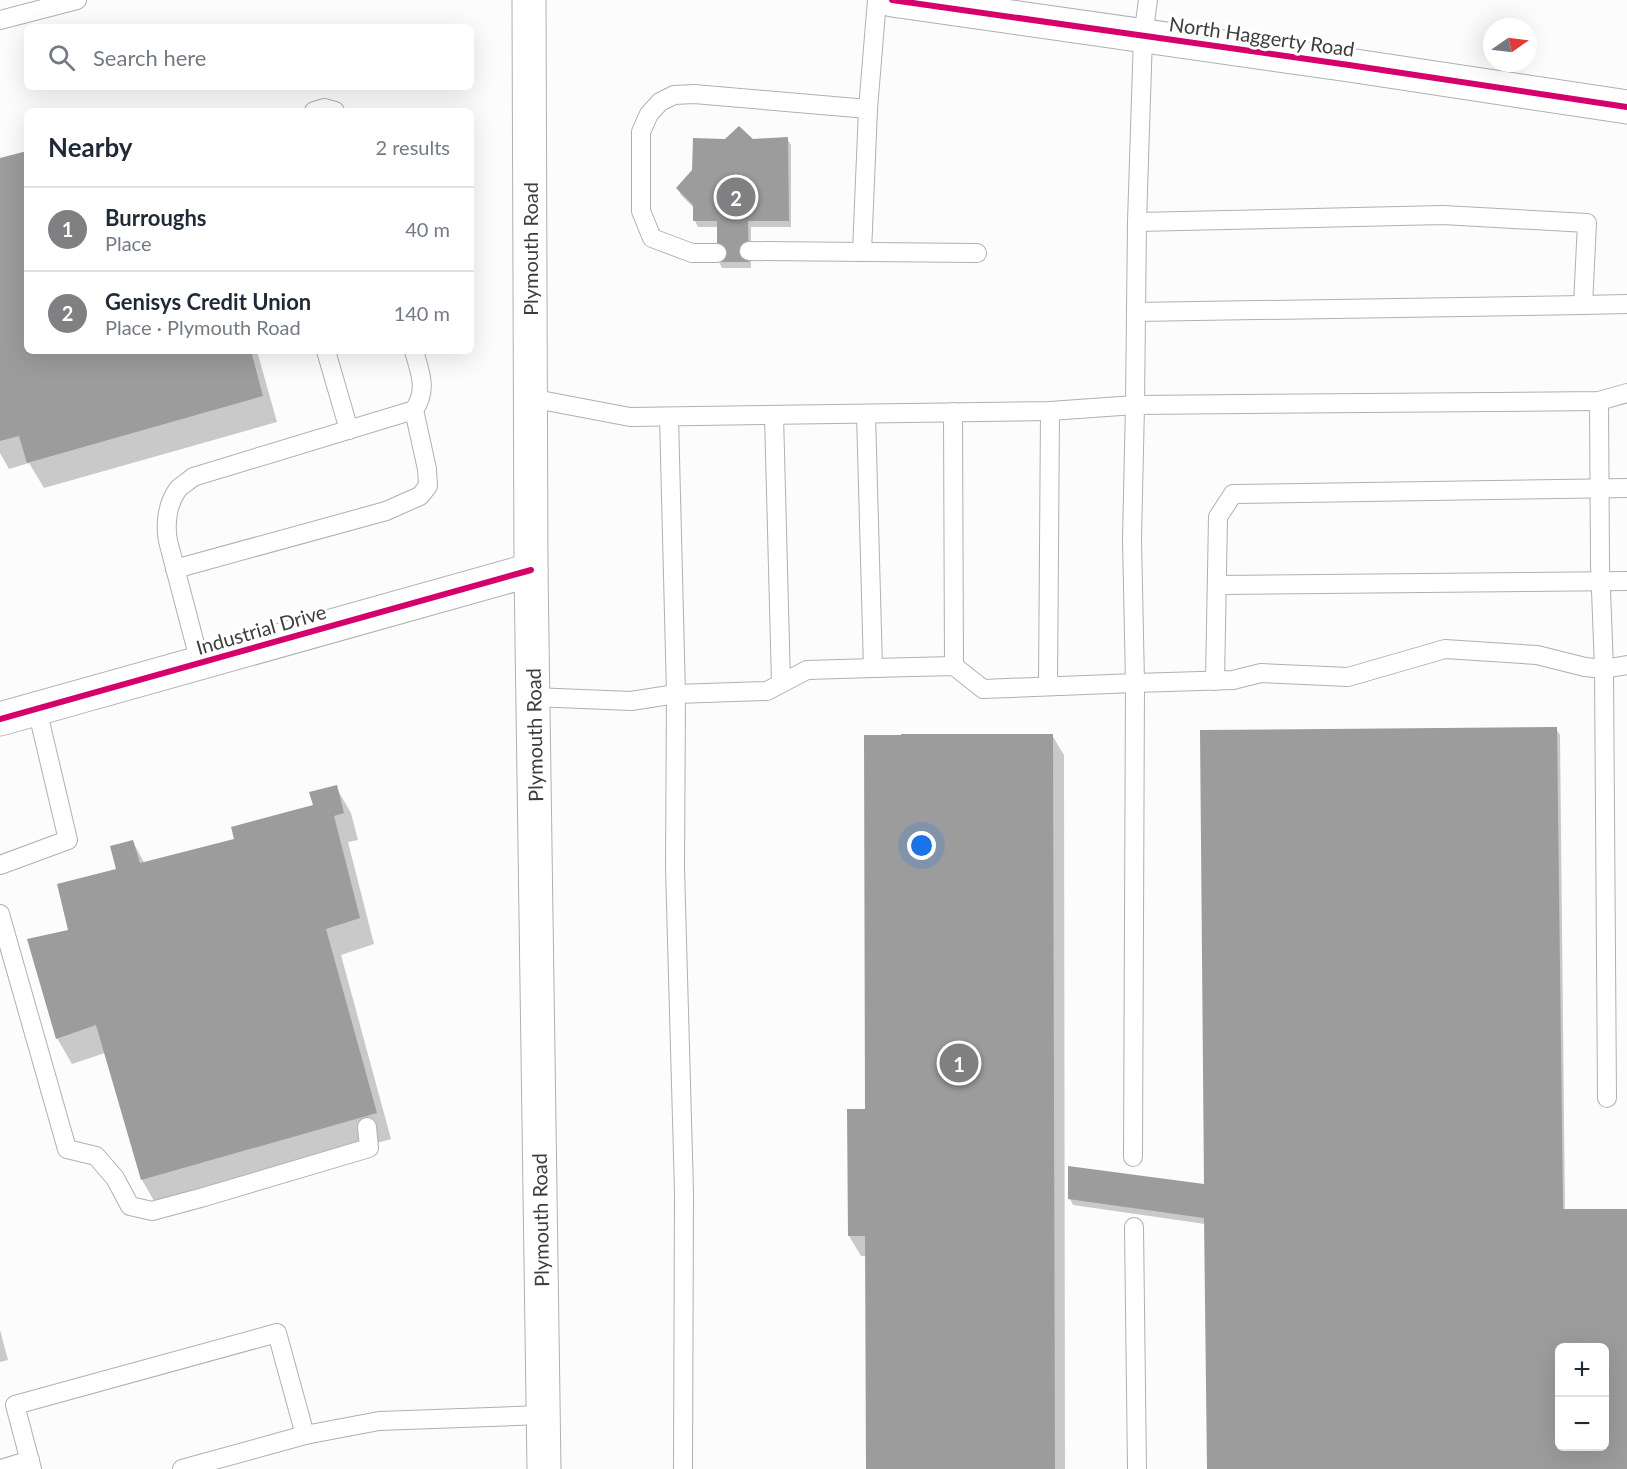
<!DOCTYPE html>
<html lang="en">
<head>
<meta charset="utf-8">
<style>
	body { margin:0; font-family:Lato,sans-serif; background:#f2f2f3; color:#1f2937 }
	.controls { position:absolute; right:18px; bottom:18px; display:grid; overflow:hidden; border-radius:9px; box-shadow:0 6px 24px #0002 }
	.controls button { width:54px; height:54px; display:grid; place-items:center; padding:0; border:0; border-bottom:2px solid #e0e1e3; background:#fff; color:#1f2937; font:30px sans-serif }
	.compass { position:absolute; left:1483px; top:18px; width:54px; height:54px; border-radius:50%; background:#fff; box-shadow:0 6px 24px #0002; rotate:76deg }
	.you { position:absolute; left:922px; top:846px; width:21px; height:21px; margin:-15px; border:4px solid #fff; border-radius:50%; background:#1a73e8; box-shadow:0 0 0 9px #1a73e833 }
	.badge { display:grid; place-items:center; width:39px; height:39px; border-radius:50%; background:#807f81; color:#fff; font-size:20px; font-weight:700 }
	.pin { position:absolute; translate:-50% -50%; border:3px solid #fff; box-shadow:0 2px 6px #0006 }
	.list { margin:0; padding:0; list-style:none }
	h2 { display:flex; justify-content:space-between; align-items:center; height:78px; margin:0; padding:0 24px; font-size:26px }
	h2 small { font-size:20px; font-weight:400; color:#747a83 }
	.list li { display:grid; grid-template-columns:39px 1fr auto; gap:18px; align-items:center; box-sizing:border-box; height:84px; padding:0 24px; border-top:2px solid #e0e1e3 }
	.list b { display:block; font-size:22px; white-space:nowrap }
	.list p { margin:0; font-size:20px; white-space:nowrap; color:#747a83 }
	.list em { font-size:20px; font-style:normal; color:#747a83 }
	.icon { flex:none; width:33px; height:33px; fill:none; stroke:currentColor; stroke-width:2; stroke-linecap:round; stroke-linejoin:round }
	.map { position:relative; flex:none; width:1627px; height:1469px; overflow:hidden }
	.search { position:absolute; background:#fff; box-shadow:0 6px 24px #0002; left:24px; top:24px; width:450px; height:66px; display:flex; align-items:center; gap:15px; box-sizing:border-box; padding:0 21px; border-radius:9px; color:#747a83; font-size:22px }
	.panel { position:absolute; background:#fff; box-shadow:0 6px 24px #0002; left:24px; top:108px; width:450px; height:246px; border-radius:9px }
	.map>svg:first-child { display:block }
	.shadow { fill:#0003; fill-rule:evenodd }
	.building { fill:#9c9c9d; fill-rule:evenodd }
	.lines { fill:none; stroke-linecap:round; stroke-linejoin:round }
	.lane-casing { stroke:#b0b0b1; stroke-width:20 }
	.street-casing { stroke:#b0b0b1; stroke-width:35 }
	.secondary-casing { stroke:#b0b0b1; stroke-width:35 }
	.lane { stroke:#fff; stroke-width:18 }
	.street { stroke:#fff; stroke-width:33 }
	.secondary { stroke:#fff; stroke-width:33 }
	.cycleway-casing { stroke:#fff; stroke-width:10 }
	.cycleway { stroke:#d6006c; stroke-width:6 }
	.labels { text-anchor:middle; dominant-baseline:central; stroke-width:6; stroke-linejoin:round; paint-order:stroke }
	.street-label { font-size:20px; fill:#3d3c3e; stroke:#fff }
</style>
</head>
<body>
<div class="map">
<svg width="1627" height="1469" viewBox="0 0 1627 1469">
	<rect width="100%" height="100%" fill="#fcfcfd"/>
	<g class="shadow">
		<path d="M787 139 791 145V227H751V268H722L719 262 718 227H698L695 221 694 208 681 195 678 189 752 140Z"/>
		<path d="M27 152V351H257L277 422 44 488 29 463 9 469 0 453V160Z"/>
		<path d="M1556 729 1560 735 1565 1211H1627V1469H1208L1205 1224 1073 1205 1070 1199 1206 1185ZM1560 1348H1604V1446H1560Z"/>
		<path d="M1052 735 1064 755 1065 1469H867V1256H861L849 1236V1111L866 1110Z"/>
		<path d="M336 787 351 813 358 840 348 842 374 944 341 955 391 1139 157 1206 142 1180 105 1053 72 1064 57 1038 70 931 118 870 133 842 145 864 236 840 315 806Z"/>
		<path d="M0 1330 8 1360 0 1362Z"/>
	</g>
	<g class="building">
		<path d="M739 126 753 139 788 137 789 221H748L749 262H717V221H693V205L676 188 692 170 693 138 725 139Z"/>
		<path d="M27 151V351H251L263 396 27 463 19 436 0 441V158Z"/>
		<path d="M1557 727 1563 1209H1627V1469H1207L1204 1218 1068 1199V1166L1204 1184 1200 730ZM1560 1348H1604V1446H1560Z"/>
		<path d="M901 734H1053L1055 1469H866L865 1236H848L847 1109H865L864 735H901Z"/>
		<path d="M337 785 344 813 334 816 360 918 326 929 377 1113 141 1180 96 1025 56 1039 27 939 68 930 57 884 116 869 110 846 133 840 140 863 234 839 231 827 313 805 309 792Z"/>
	</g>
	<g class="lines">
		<defs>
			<g id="lane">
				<path d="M0 20 77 0"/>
				<path d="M314 111 324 108 335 111"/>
				<path d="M1137 222 1443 215 1587 223 1583 305 1627 304"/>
				<path d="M749 251 977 253"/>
				<path d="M862 252 868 109 877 0"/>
				<path d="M717 253H692L652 238 641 211V132L649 114 660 102 674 95 694 94 868 109"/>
				<path d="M1136 312 1583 305"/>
				<path d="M326 351 349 430"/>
				<path d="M530 398 630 417 1050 411 1135 405 1137 222 1143 36 1148 0"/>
				<path d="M1599 401 1600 564 1604 669 1607 1098"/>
				<path d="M953 412 954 666"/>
				<path d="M866 414 873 668"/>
				<path d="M774 415 781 683"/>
				<path d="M669 417 676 694 675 868 684 1192 683 1469"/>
				<path d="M175 569 386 511 420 496 428 486 427 469 414 410"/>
				<path d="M1217 585 1627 581"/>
				<path d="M200 663 168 541C165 524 167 504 178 489 182 485 189 481 193 477L414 410C428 390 420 372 414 351"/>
				<path d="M1215 681 1218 517 1233 494 1627 488"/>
				<path d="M1048 686 1050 411"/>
				<path d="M533 697 631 701 676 694 767 691 807 670 873 668 954 666 983 689 1135 683 1132 539 1135 405 1599 401 1627 393"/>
				<path d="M0 865 68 840 37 709"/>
				<path d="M0 914 67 1149 96 1156 115 1178 130 1206 152 1211 204 1197 369 1148 367 1127"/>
				<path d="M1133 1157 1135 683 1233 680 1261 673 1348 677 1445 649 1537 655 1585 667 1604 669 1627 665"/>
				<path d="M1134 1227 1137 1469"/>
				<path d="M1 1469 30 1460"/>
				<path d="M32 1469 15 1405 277 1333 305 1435"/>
				<path d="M182 1469 305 1435 379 1421 543 1415"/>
			</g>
			<path id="street" d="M0 719 531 570"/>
			<g id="secondary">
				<path d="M529 0 531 570 544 1469"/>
				<path d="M892 0 1349 65 1627 107"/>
			</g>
		</defs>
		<use href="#lane" class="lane-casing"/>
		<use href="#street" class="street-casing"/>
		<use href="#secondary" class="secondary-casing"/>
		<use href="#lane" class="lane"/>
		<use href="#street" class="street"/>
		<use href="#secondary" class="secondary"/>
		<defs>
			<g id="cycleway">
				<path d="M892 0 1349 65 1627 107"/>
				<path d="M0 719 531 570"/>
			</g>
		</defs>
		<use href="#cycleway" class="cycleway-casing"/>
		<use href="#cycleway" class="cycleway"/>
	</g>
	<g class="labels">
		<g class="street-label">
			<text transform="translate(1262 36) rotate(8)">North Haggerty Road</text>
			<text transform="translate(530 249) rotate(-90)">Plymouth Road</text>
			<text transform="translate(261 629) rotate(-16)">Industrial Drive</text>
			<text transform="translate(534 735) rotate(-91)">Plymouth Road</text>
			<text transform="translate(540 1220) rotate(-91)">Plymouth Road</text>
		</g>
	</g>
</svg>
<div class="controls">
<button>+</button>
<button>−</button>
</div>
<svg class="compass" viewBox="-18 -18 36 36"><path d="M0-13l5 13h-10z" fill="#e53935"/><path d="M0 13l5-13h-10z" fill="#747a83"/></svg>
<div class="you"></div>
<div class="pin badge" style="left:959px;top:1063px">1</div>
<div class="pin badge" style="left:736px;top:197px">2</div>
<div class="search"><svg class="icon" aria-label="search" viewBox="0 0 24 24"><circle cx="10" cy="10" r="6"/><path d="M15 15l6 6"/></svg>Search here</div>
<section class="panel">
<h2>Nearby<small>2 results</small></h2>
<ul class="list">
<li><span class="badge">1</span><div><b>Burroughs</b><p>Place</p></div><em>40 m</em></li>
<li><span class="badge">2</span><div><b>Genisys Credit Union</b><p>Place · Plymouth Road</p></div><em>140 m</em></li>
</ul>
</section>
</div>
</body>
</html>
